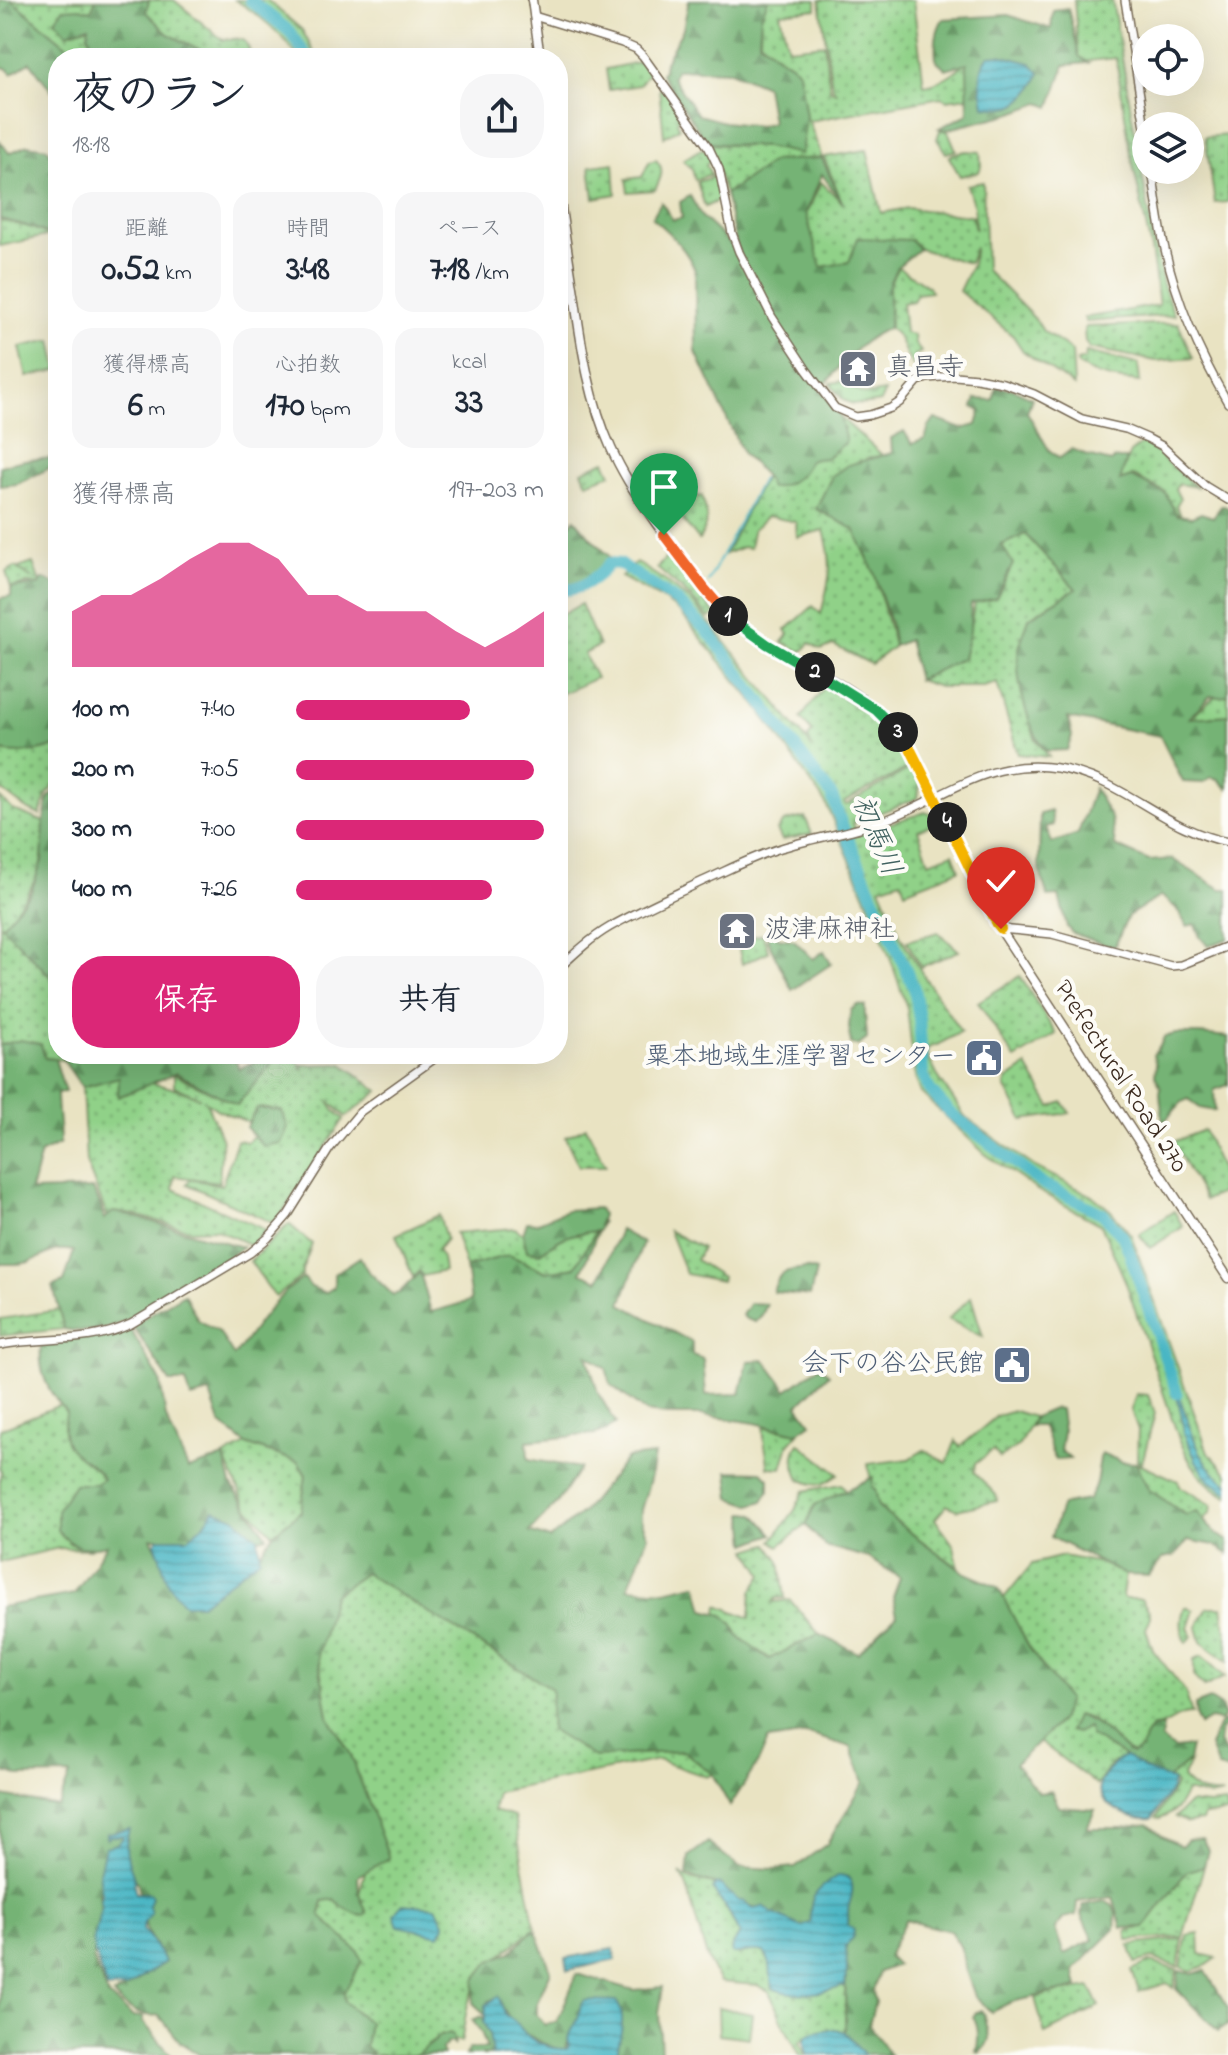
<!DOCTYPE html>
<html lang="ja">
<head>
<meta charset="utf-8">
<style>
	body { margin:0; font-family:"Indie Flower","Klee One",sans-serif; background:#f6f6f7; color:#1f2937; height:100vh; display:flex; flex-direction:column; font-size:30px; white-space:nowrap }
	* { box-sizing:border-box; margin:0 }
	p { font-size:26px; color:#747a83 }
	.icon { flex:none; width:44px; height:44px; fill:none; stroke:currentColor; stroke-width:2; stroke-linecap:round; stroke-linejoin:round }
	.map { position:relative; flex:1; overflow:hidden }
	.details { position:absolute; left:48px; top:48px; width:520px; height:1016px; display:flex; flex-direction:column; background:#fff; border-radius:32px; box-shadow:0 8px 32px #0002 }
	.details>* { flex:none }
	.controls { position:absolute; left:1132px; top:24px; display:grid; gap:16px }
	.controls a { display:grid; place-items:center; width:72px; height:72px; border-radius:50%; background:#fff; box-shadow:0 8px 32px #0002; font-size:40px }
	.pin { position:absolute; display:grid; place-items:center; width:68px; height:68px; color:#fff; margin:-82px -34px; border-radius:50% 50% 50% 0; rotate:-45deg; box-shadow:0 0 8px #0007 }
	.pin .icon { rotate:45deg }
	.km { position:absolute; width:40px; height:40px; margin:-20px; border-radius:50%; background:#222; color:#fff; font-size:22px; line-height:40px; text-align:center }
	.round { display:grid; place-items:center; flex:none; width:84px; height:84px; border-radius:32px; background:#f6f6f7 }
	.overview { display:flex; align-items:center; justify-content:space-between; height:136px; padding:0 24px }
	h1 { font-size:44px; font-weight:700; line-height:60px }
	.metrics { display:grid; grid-template-columns:repeat(3,1fr); gap:12px; height:136px; padding:8px 24px }
	.metrics div { display:grid; align-content:center; border-radius:20px; background:#f6f6f7; text-align:center }
	.metrics b { font-size:34px; font-weight:700 }
	.metrics small { font-size:22px; font-weight:400 }
	.metrics p { font-size:22px }
	.chart { height:224px; padding:16px 24px }
	.chart p { display:flex; justify-content:space-between }
	.chart svg { width:100%; height:144px; margin-top:8px; fill:#db2777; opacity:.7 }
	.action { display:flex; gap:16px; margin-top:auto; padding:16px 24px }
	.action a { flex:1; height:92px; border-radius:32px; background:#db2777; color:#fff; font-size:32px; font-weight:700; line-height:92px; text-align:center }
	.action a+a { background:#f6f6f7; color:#1f2937 }
	ul { padding:0 24px; list-style:none; font-size:26px }
	li { display:grid; grid-template-columns:128px 96px 1fr; align-items:center; height:60px }
	li i { height:20px; border-radius:10px; background:#db2777 }
	.map>svg:first-child { display:block }
	.grass { fill:url(#grass-dots); stroke:#667e53; stroke-width:2 }
	.forest { fill:url(#forest-firs); stroke:#586e49; stroke-width:2; fill-rule:evenodd }
	.cemetery { fill:url(#cemetery-stones); stroke:#667e53; stroke-width:2 }
	.park { fill:#90d188; stroke:#667e53; stroke-width:2 }
	.water { fill:url(#water-rules); stroke:#427071; stroke-width:2 }
	.lines { fill:none; stroke-linecap:round; stroke-linejoin:round }
	.stream { stroke:#49b6c4; stroke-width:2 }
	.river { stroke:#49b6c4; stroke-width:12 }
	.tertiary-casing { stroke:#786b57; stroke-width:10 }
	.secondary-casing { stroke:#786b57; stroke-width:11 }
	.tertiary { stroke:#fff; stroke-width:7 }
	.secondary { stroke:#fff; stroke-width:8 }
	.split-1-casing { stroke:#fff; stroke-width:16 }
	.split-2-casing { stroke:#fff; stroke-width:16 }
	.split-3-casing { stroke:#fff; stroke-width:16 }
	.split-4-casing { stroke:#fff; stroke-width:16 }
	.split-5-casing { stroke:#fff; stroke-width:16 }
	.split-1 { stroke:#f0652b; stroke-width:10 }
	.split-2 { stroke:#22a559; stroke-width:10 }
	.split-3 { stroke:#22a559; stroke-width:10 }
	.split-4 { stroke:#f5b400; stroke-width:10 }
	.split-5 { stroke:#f5b400; stroke-width:10 }
	.labels { text-anchor:middle; dominant-baseline:central; stroke-width:8; stroke-linejoin:round; paint-order:stroke }
	.worship-label { font-size:26px; fill:#5b616d; stroke:#fdfcf7; text-anchor:start }
	.service-label { font-size:26px; fill:#4e5e75; stroke:#fdfcf7; text-anchor:end }
	.street-label { font-size:26px; fill:#3b2a1e; stroke:#fdfcf7 }
	.water-label { font-size:28px; font-style:italic; fill:#416260; stroke:#fdfcf7 }
</style>
</head>
<body>
<div class="map">
<svg width="1228" height="2055" viewBox="0 0 1228 2055">
	<defs>
		<pattern id="grass-dots" width="8" height="8" patternUnits="userSpaceOnUse" patternTransform="scale(2)"><rect width="8" height="8" fill="#90d188"/><path d="M2 2h.1M6 6h.1" fill="none" stroke="#77aa6f" stroke-width="1.8" stroke-linecap="round"/></pattern>
		<pattern id="forest-firs" width="22" height="20" patternUnits="userSpaceOnUse" patternTransform="scale(2)"><rect width="22" height="20" fill="#74b374"/><path d="M5 1l3.5 6h-7zM16 11l3.5 6h-7z" fill="#60925f"/></pattern>
		<pattern id="cemetery-stones" width="16" height="16" patternUnits="userSpaceOnUse" patternTransform="scale(2)"><rect width="16" height="16" fill="#90d188"/><path d="M2 7V4a2 2 0 0 1 4 0v3zM10 15v-3a2 2 0 0 1 4 0v3z" fill="#77aa6f"/></pattern>
		<pattern id="water-rules" width="6" height="5" patternUnits="userSpaceOnUse" patternTransform="scale(2)"><rect width="6" height="5" fill="#49b6c4"/><path d="M0 2.5h6" fill="none" stroke="#3e949f"/></pattern>
	</defs>
	<rect width="100%" height="100%" fill="#fdfcf7"/>
	<filter id="ink" filterUnits="userSpaceOnUse"><feTurbulence type="fractalNoise" baseFrequency=".0125" numOctaves="2"/><feDisplacementMap in="SourceGraphic" scale="16" xChannelSelector="R" yChannelSelector="G"/><feConvolveMatrix kernelMatrix="1 2 1 2 8 2 1 2 1" color-interpolation-filters="sRGB"/></filter>
	<filter id="wash" filterUnits="userSpaceOnUse"><feTurbulence type="fractalNoise" baseFrequency=".006" numOctaves="4" result="noise"/><feDisplacementMap in="SourceGraphic" scale="32" xChannelSelector="R" yChannelSelector="G"/><feGaussianBlur stdDeviation="1.8" result="paint"/><feColorMatrix in="noise" values="0 0 0 0 0 0 0 0 0 0 0 0 0 0 0 0 0 1.4 0 .05"/><feComposite in="paint" operator="in"/></filter>
	<g filter="url(#wash)">
		<rect width="100%" height="100%" fill="#e9e3c2"/>
		<g class="grass">
			<polygon points="11,0 96,0 91,11 67,33 89,26 88,35 99,58 82,58"/>
			<path d="M149 0H174L223 40C243 38 247 36 251 58H237L231 53 217 58 168 34 145 12Z"/>
			<path d="M235 0H267L302 30 317 58H298C284 35 258 14 235 0Z"/>
			<path d="M767 0H816V9L780 13 788 48 824 44 830 90 836 92 832 86 820 0H913L924 85C940 83 957 72 967 60L972 79 967 97 947 100 941 97 810 121 808 119 822 158 774 161 725 194 709 144 766 147 800 153 806 116 798 69 772 51 760 40 761 17Z"/>
			<polygon points="1074,0 1112,0 1155,249 1163,284 1174,315 1086,322 1084,318 1159,305 1151,249 1132,160 1116,58 1079,62"/>
			<polygon points="638,57 649,72 639,85 609,90 606,69 639,62"/>
			<polygon points="663,85 683,116 677,121 679,128 664,137 659,88"/>
			<polygon points="940,130 948,131 956,150 946,153 937,139"/>
			<polygon points="1228,135 1228,202 1215,203 1205,137"/>
			<polygon points="701,149 705,150 711,159 706,165 711,174 695,180 692,169 683,160"/>
			<polygon points="867,150 881,213 908,208 972,216 975,230 974,207 967,185 983,182 986,270 1036,320 1043,331 1072,351 1074,386 1023,351 1013,336 959,291 972,264 975,247 969,263 920,249 911,240 849,262 820,269 806,215 821,182 842,202 824,157"/>
			<polygon points="966,151 980,152 981,166 979,172 960,176 949,157 953,154"/>
			<path d="M656 160C666 170 660 179 655 190L628 192 626 179 642 177 649 162Z"/>
			<polygon points="614,163 616,194 594,198 590,166"/>
			<polygon points="716,176 722,199 705,207 697,182"/>
			<polygon points="0,220 29,227 51,235 0,246"/>
			<path d="M898 267 929 287 931 292 917 294 913 301 902 303 905 333 914 335 915 344 921 352 915 355V367C901 355 906 340 890 329L889 284Z"/>
			<polygon points="1178,323 1193,358 1156,361 1089,348 1085,341 1084,330 1086,327"/>
			<path d="M1086 352 1138 364 1140 382C1118 380 1097 377 1078 365L1077 361 1085 359Z"/>
			<path d="M840 417 882 455 866 459 854 528 874 572 894 646 871 664 833 645 821 650 810 643 802 652 782 642 789 634 786 630 813 606 821 614C830 577 834 568 824 530L797 537 796 522 767 516 753 530 750 548 743 547 725 554 765 476 809 460 845 442Z"/>
			<polygon points="1144,442 1196,487 1179,484 1175,489 1180,499 1176,506 1181,515 1175,513 1165,492 1134,476 1119,481 1130,453"/>
			<polygon points="605,461 611,474 587,483 582,471"/>
			<path d="M702 496C707 515 710 522 699 540L674 509 660 516 655 506 667 500Z"/>
			<polygon points="1025,534 1076,589 1033,615 1018,653 1022,695 1035,738 1049,757 1018,754 997,683 983,687 939,687 918,680 963,658 975,603 996,598 1002,545"/>
			<polygon points="670,553 715,614 709,618 687,594 657,568"/>
			<path d="M636 562 667 582 694 604 812 747 808 738 812 732 801 718 825 686 888 728 910 767 844 802 846 805 911 768 920 784 918 798 853 823 857 834 925 812 933 815 937 822 918 830 929 862 953 853 959 870 905 891 901 880 880 887 900 935 925 978 961 1032 939 1044 928 1048V1057L937 1075 966 1118 1035 1167 1093 1196 1111 1211 1131 1235 1208 1452 1228 1474V1497C1201 1484 1189 1462 1178 1436L1125 1280 1101 1225 1037 1190 985 1154 921 1093 915 1077 907 1008 892 963 876 921 826 804 756 705 680 612 662 599 621 577Z"/>
			<polygon points="33,563 40,582 38,585 30,583 11,588 6,572 15,567 32,579 18,568"/>
			<polygon points="581,604 599,646 584,654 596,678 561,694 558,686 558,617"/>
			<polygon points="1228,695 1228,715 1188,719 1214,697"/>
			<path d="M58 745V780L46 796 40 815 25 808 0 789V751C17 755 42 751 58 745Z"/>
			<path d="M0 798 13 810 44 822C44 837 44 852 40 867 34 887 17 910 2 926L58 984V1054H63V1060L45 1058 21 1040 0 1045Z"/>
			<polygon points="805,817 812,834 782,840 777,830 784,822"/>
			<polygon points="938,932 959,951 921,967 907,941"/>
			<polygon points="763,934 768,952 742,964 739,949 740,944 748,938"/>
			<polygon points="1020,976 1056,1034 1015,1059 978,1002"/>
			<polygon points="279,1054 293,1054 304,1071 302,1065 343,1064 379,1091 346,1117 328,1100 334,1110 344,1119 275,1224 187,1184 190,1179 222,1185 237,1140 247,1142 281,1111 260,1108 254,1114 248,1122 218,1110 206,1102 222,1140 219,1182 175,1176 173,1189 266,1230 251,1245 215,1229 191,1230 135,1215 113,1212 108,1218 86,1162 82,1087 120,1076 177,1089 200,1098 174,1086 174,1074 237,1105"/>
			<polygon points="1027,1066 1051,1107 1063,1102 1070,1113 1023,1120 1005,1086 1007,1080"/>
			<polygon points="586,1127 606,1166 579,1166 565,1137"/>
			<polygon points="1204,1130 1228,1187 1228,1190 1205,1200 1173,1142"/>
			<polygon points="1174,1211 1183,1227 1150,1248 1139,1234"/>
			<polygon points="439,1215 446,1239 437,1250 442,1258 444,1271 423,1276 419,1271 413,1277 396,1235"/>
			<polygon points="289,1224 312,1244 302,1270 302,1276 275,1297 250,1261"/>
			<path d="M515 1228 523 1234 528 1251 540 1253C563 1236 568 1234 596 1231L575 1267 547 1272 509 1255 466 1267 455 1233Z"/>
			<polygon points="669,1231 702,1248 696,1260 722,1277 721,1281 686,1274"/>
			<polygon points="971,1297 983,1337 948,1319"/>
			<polygon points="59,1310 64,1329 0,1336 0,1319"/>
			<polygon points="1136,1394 1148,1395 1155,1413 1142,1463 1137,1461 1138,1430 1131,1410"/>
			<path d="M60 1405 67 1412C66 1418 63 1426 64 1431 66 1458 93 1459 103 1479L95 1484 68 1543 91 1549 59 1548 0 1562V1475L2 1474 0 1468V1429Z"/>
			<polygon points="1014,1411 1034,1417 1019,1445 1000,1458 993,1450 975,1464 974,1472 996,1495 997,1501 957,1510 947,1505 935,1519 954,1546 959,1568 887,1515 878,1504 875,1489 872,1488 868,1464 909,1459 924,1450 947,1463 956,1440 960,1447 997,1416"/>
			<path d="M764 1427 799 1433 789 1444 782 1468 768 1467C768 1453 762 1441 764 1427Z"/>
			<path d="M799 1443 838 1474C824 1486 817 1488 800 1479 794 1466 790 1455 799 1443Z"/>
			<polygon points="246,1444 298,1462 306,1476 301,1511 273,1534 247,1507 224,1457"/>
			<polygon points="1136,1463 1143,1465 1178,1481 1181,1487 1212,1505 1211,1512 1203,1520 1197,1511 1186,1515 1148,1489"/>
			<polygon points="842,1484 846,1490 815,1505 806,1525 779,1546 772,1541 795,1510 804,1491"/>
			<polygon points="768,1544 780,1561 785,1598 776,1598 773,1602 790,1600 819,1634 770,1659 738,1636 732,1623 717,1614 718,1605 750,1618 752,1591 763,1574 748,1550"/>
			<path d="M1063 1556 1100 1563 1125 1575 1122 1596 1125 1599H1141L1150 1612V1619L1146 1629 1153 1650 1185 1691 1192 1714C1175 1713 1170 1727 1152 1727L1145 1738 1142 1749 1131 1754 1091 1719 1077 1715 1111 1747 1126 1757 1112 1763 1097 1785 1039 1741 1060 1721 1052 1681 998 1605 1032 1564Z"/>
			<path d="M365 1573 552 1689 594 1757 684 1751 712 1774 707 1777 658 1760 497 1792 493 1811 514 1817 535 1928C508 1949 479 1970 468 2004 465 2016 464 2029 461 2042L441 2034 418 2055H372L365 2046 369 2023 345 2003 344 1993 358 1952 320 1915 323 1901 334 1899 342 1907 359 1894 368 1861 351 1755 328 1716 318 1655 333 1595Z"/>
			<path d="M1185 1607 1194 1610 1188 1628 1192 1636 1187 1643C1180 1632 1180 1618 1185 1607Z"/>
			<polygon points="1208,1607 1222,1607 1228,1644 1228,1662 1201,1642 1197,1627"/>
			<polygon points="1202,1656 1225,1677 1204,1687 1194,1677 1194,1659"/>
			<path d="M1190 1762 1182 1778C1195 1792 1204 1795 1223 1794L1210 1797 1186 1791C1180 1806 1174 1814 1159 1819L1156 1818 1176 1784 1169 1778 1186 1763Z"/>
			<polygon points="1189,1803 1209,1805 1226,1803 1228,1813 1204,1815 1202,1821 1188,1823 1175,1817"/>
			<polygon points="1204,1866 1183,1937 1127,1940 1127,1931 1144,1927 1187,1871"/>
			<path d="M680 1873 688 1879 714 1884C714 1898 724 1903 730 1915 734 1922 735 1928 740 1934L733 1944 739 1954 754 1949 764 1952 770 1963 772 1976 819 1992 845 1986V2032C830 2027 811 2031 800 2042L806 2055H800L785 2027 769 1991 757 1985 720 1982 707 1958 686 1884Z"/>
			<polygon points="1199,1933 1200,1954 1217,1958 1207,1965 1191,1971 1181,1967 1187,1935"/>
			<polygon points="1183,1939 1178,1967 1152,1958 1135,1963 1129,1945"/>
			<polygon points="1150,1962 1177,1970 1173,1988 1167,1983 1139,1992 1132,1970"/>
			<polygon points="1090,1987 1100,2006 1045,2034 1035,1998 1049,1994"/>
		</g>
		<g class="forest">
			<polygon points="0,0 11,0 82,58 58,58 58,92 51,90 30,62 12,74 6,68 0,67"/>
			<polygon points="96,0 149,0 146,12 168,34 214,57 211,58 99,58 88,35 89,26 67,33 55,20 63,9 80,8 91,11"/>
			<path d="M689 0H768L761 17 759 41 780 58 794 66 799 72 806 116 801 154 766 147 707 143 661 74 664 70 665 62 683 29ZM677 69 730 71 766 86 772 122 759 126 724 122 698 115 672 77Z"/>
			<path d="M1068 8 1079 56 1088 63 1065 65 1050 107 1040 103 1013 113 945 130 939 128 968 114 967 63 946 69 936 60C935 45 935 32 943 19L1008 15 1051 29 1053 10Z"/>
			<polygon points="0,141 9,153 28,145 47,148 58,165 58,237 24,225 0,219"/>
			<path d="M822 158 843 204 822 174 806 213 821 267 849 262 858 238 911 240 919 249 897 267 889 284V328C870 335 856 349 842 364 834 372 830 382 820 388L840 417 846 442 826 458 809 460C804 477 787 486 770 488L765 476 743 454 696 352 695 271C688 250 669 232 652 218L661 202 673 220 682 218 680 202 690 196 702 217 738 251 725 194 774 161Z"/>
			<path d="M997 387 1013 389 1032 398 1027 412 1049 450 1060 458 1072 449 1088 456 1111 462 1115 459H1127L1120 481 1132 477 1165 493 1177 515 1192 517 1201 513 1213 517 1222 505 1228 508V695L1221 697 1210 696 1189 718 1228 715V789L1218 779 1211 777 1203 783 1183 782 1160 736 1068 718 1072 736 1067 750 1046 751C1028 729 1016 683 1018 654 1019 642 1026 629 1029 618L1076 589 1025 534 1002 545 1013 564 996 598 971 604 970 631 963 658 918 680 908 640 894 646 890 623 874 572 854 529 816 509 832 476 848 465 892 453 891 438 904 431 912 444 925 439 929 427 935 419 962 429 977 425 981 411 973 407 976 399 993 400Z"/>
			<polygon points="58,458 58,462 54,466 17,484 0,486 0,466 24,460"/>
			<polygon points="575,519 590,537 614,561 588,584 559,598 558,539"/>
			<path d="M44 579 58 585V745C41 752 17 756 0 750V598L11 596V588L38 585Z"/>
			<polygon points="1094,788 1111,818 1115,846 1149,861 1172,859 1221,889 1228,889 1228,939 1208,946 1200,937 1195,924 1187,926 1176,908 1161,896 1128,916 1115,946 1105,945 1072,933 1067,927 1059,896 1048,897 1039,869 1040,814 1051,811 1053,825 1046,827 1052,843 1078,834"/>
			<polygon points="58,789 58,984 2,926 31,892 42,861 44,822 48,798"/>
			<polygon points="772,930 778,938 794,940 813,959 824,951 831,964 792,990 767,939"/>
			<path d="M857 1005 865 1006C864 1013 867 1029 867 1039L858 1046 851 1044 849 1026 851 1010Z"/>
			<polygon points="1175,1034 1199,1034 1228,1037 1228,1085 1214,1090 1215,1111 1200,1108 1188,1099 1181,1103 1163,1123 1160,1093 1161,1087 1155,1076 1156,1065 1153,1055 1161,1044 1164,1037"/>
			<path d="M21 1040 41 1044 45 1058 55 1059 65 1092 57 1093C57 1111 60 1126 60 1144L41 1153 31 1191 93 1189 101 1206 104 1219 113 1212 121 1213 242 1247C222 1263 200 1275 178 1287 169 1292 161 1300 153 1306 128 1323 95 1336 64 1329L53 1286 64 1282 74 1251C53 1247 52 1253 34 1260 25 1265 11 1264 0 1264V1045Z"/>
			<polygon points="63,1054 234,1054 239,1069 263,1057 271,1060 277,1057 237,1105 176,1073 118,1097 119,1077 82,1087 63,1060"/>
			<polygon points="257,1108 282,1111 288,1128 281,1143 263,1146 246,1127"/>
			<path d="M598 1208 602 1215 598 1226 602 1221 581 1273 599 1280 620 1230 643 1243 621 1304 692 1342V1355L703 1359 706 1395 740 1394 748 1361 765 1360 787 1390 820 1366 829 1374 798 1405 811 1423 797 1433 755 1423 702 1415H667L646 1412 611 1385 606 1368 587 1355 598 1393 616 1423 606 1431 594 1434 527 1441 528 1459 580 1468 557 1503 529 1532 550 1539 584 1511 627 1458 654 1455 650 1479 641 1510V1520L648 1536 628 1588 665 1591 697 1584 704 1610 723 1615 732 1623 738 1636 769 1659 819 1634 858 1653 897 1615 893 1597 900 1578 869 1558 825 1546 806 1525 815 1505 873 1477 872 1487 875 1489 879 1507 887 1515 963 1572 998 1587 1031 1651 1068 1700 1060 1721 1015 1764 1039 1793 1051 1791 1059 1807 1095 1810 1087 1828H1122L1148 1824 1162 1836 1181 1846 1188 1840 1202 1839 1208 1850 1204 1866 1187 1871 1144 1927 1122 1928 1113 1897 1077 1902 1076 1915 1064 1918 1055 1929 1064 1954 1093 1940 1081 1915 1083 1905 1105 1901 1113 1906 1116 1914 1115 1929 1074 1970 1078 1987 1011 2002 991 2012 975 1996 966 1971 960 1946 950 1931 905 1920 888 1956 897 1965 879 1972 873 1991 875 2002 869 2025 890 2055H864L845 2032 846 1946 853 1938 848 1925V1878L822 1912 799 1933 763 1911 739 1901 714 1884 687 1876 689 1856 708 1842 739 1867 774 1869 795 1867 827 1844 864 1782 851 1747 808 1734 768 1740 759 1761 730 1806 712 1774 684 1751 594 1757 550 1730 552 1689 365 1573 333 1595 318 1656 328 1716 351 1755 389 1858 358 1876 359 1894 367 1913 361 1916 342 1907 334 1899 323 1901 320 1915 358 1952 362 1961 344 1993 345 2002 369 2023 365 2046 372 2055H200L181 2043 159 2015C141 2018 125 2008 113 1995L127 1988 165 1962 146 1929 138 1883 129 1875 121 1863 99 1894 102 1915 93 1959 108 1996 132 2016 143 2017V2022L171 2055H0V1824L2 1823V1796L58 1806 70 1775 18 1776 0 1771V1607L74 1594 107 1545C83 1550 75 1550 57 1530V1511L74 1484H95L103 1479C92 1458 65 1459 64 1431 63 1426 66 1418 66 1412 49 1393 38 1373 41 1346L129 1327 160 1380 166 1418 188 1469 224 1457 231 1484 267 1536 255 1541 151 1538 163 1562 260 1553 273 1534 301 1511 306 1475 298 1462 246 1444 220 1423 210 1393 191 1398 186 1382H170L132 1325 184 1294 198 1320 218 1331 234 1356C255 1329 275 1295 304 1278L311 1287 325 1293 334 1287V1274L360 1257 367 1270 393 1295 399 1293 420 1272 431 1312 471 1301 466 1267 509 1255 546 1272 575 1267 596 1231C568 1234 563 1236 540 1253L527 1251 523 1234 527 1222 536 1223 567 1210Z"/>
			<path d="M806 1268 816 1271 810 1296 773 1292C780 1268 784 1272 806 1268Z"/>
			<polygon points="750,1303 767,1304 762,1315 755,1322 746,1319 742,1315"/>
			<path d="M1055 1408 1060 1409 1063 1432 1060 1450 1070 1459 1056 1460C1047 1447 1051 1439 1042 1426H1030L1034 1417Z"/>
			<path d="M1101 1453 1122 1462 1136 1463 1148 1489 1186 1515 1197 1511C1205 1524 1214 1533 1228 1541V1554L1214 1545 1188 1540 1176 1555 1163 1558 1149 1576 1125 1575 1051 1537 1061 1507 1065 1504 1088 1500C1099 1483 1097 1472 1101 1453Z"/>
			<polygon points="728,1471 762,1472 769,1479 769,1491 763,1501 751,1505 731,1498"/>
			<polygon points="744,1513 755,1514 773,1534 747,1544"/>
			<polygon points="1210,1699 1221,1706 1224,1716 1221,1721 1210,1719 1200,1725 1196,1717 1195,1705"/>
			<polygon points="1077,1715 1095,1723 1131,1754 1142,1749 1145,1738 1152,1727 1163,1727 1161,1740 1175,1749 1191,1747 1188,1761 1169,1778 1162,1779 1091,1736 1088,1727 1077,1733 1069,1731"/>
			<polygon points="1226,1721 1227,1724 1221,1730 1219,1743 1228,1756 1228,1771 1218,1768 1210,1746 1219,1724"/>
			<path d="M535 1928 551 1971 537 2002V2015L545 2025 557 2022 577 1974 634 1990 663 1987 659 2013 661 2055H616L584 2008 564 2051C534 2042 509 2027 498 1997L489 2001 485 2014 473 2003 475 1980 490 1961 511 1952Z"/>
			<polygon points="1205,1970 1228,2008 1228,2024 1218,2031 1176,1989 1179,1971 1193,1974"/>
			<path d="M981 2010 984 2014C984 2033 998 2036 979 2053L976 2052C979 2040 979 2027 973 2017L976 2012Z"/>
			<polygon points="482,2016 491,2032 493,2055 465,2055 469,2049 487,2048 481,2032 472,2020"/>
			<polygon points="450,2033 453,2035 455,2046 452,2042 448,2043 442,2049 443,2055 417,2055 436,2040 437,2037"/>
		</g>
		<path class="cemetery" d="M843 381C866 394 854 397 885 392L880 402C856 407 843 407 831 383Z"/>
		<g class="park">
			<polygon points="52,340 58,370 27,377 20,347"/>
			<polygon points="718,2007 752,2014 749,2038 719,2034"/>
		</g>
		<g class="water">
			<path d="M1000 55 1031 63 1040 73C1036 85 1024 102 1011 106 1003 109 993 107 984 106 981 88 976 70 989 56Z"/>
			<path d="M1173 1381C1190 1417 1192 1460 1228 1484V1493L1210 1481 1196 1461 1184 1433 1181 1413Z"/>
			<polygon points="214,1510 235,1518 258,1538 260,1558 201,1604 184,1604 169,1585 155,1543 159,1538 189,1538 205,1523"/>
			<path d="M1126 1757 1145 1769 1173 1781 1171 1789 1152 1819C1135 1821 1103 1808 1100 1790 1098 1783 1103 1778 1107 1773 1113 1764 1116 1760 1126 1757Z"/>
			<path d="M129 1829C124 1849 126 1856 133 1874 136 1881 133 1887 136 1893H150L152 1897 149 1906 151 1913 144 1923 143 1930C152 1938 158 1952 165 1962L126 1988 107 1989 94 1951 93 1940 102 1906 100 1901 102 1893 99 1873 105 1847 117 1844 123 1838 122 1836H111L107 1839V1833Z"/>
			<path d="M838 1875C857 1875 853 1893 849 1905 847 1911 849 1918 848 1925L854 1930 853 1938 846 1946 847 1969 845 1986C823 1993 796 1997 774 1989 767 1976 775 1967 764 1952 749 1948 745 1955 732 1953L733 1944 740 1934C735 1928 734 1921 730 1914 725 1905 717 1898 713 1889L715 1885 720 1884 739 1901H744L753 1908 763 1906 772 1913 802 1927 811 1922C807 1896 818 1889 838 1875Z"/>
			<polygon points="402,1904 436,1907 445,1925 440,1935 398,1926 394,1915"/>
			<polygon points="613,1949 616,1960 568,1970 566,1958"/>
			<path d="M498 1996 506 2016C516 2020 518 2026 525 2033 536 2044 552 2050 567 2049L569 2045 568 2038 578 2019 581 2004 585 2000 616 2001C628 2016 619 2038 617 2055H492L489 2033 483 2022 485 2018 486 2005Z"/>
			<path d="M836 2029 845 2032 865 2055H808C797 2030 816 2031 836 2029Z"/>
		</g>
		<g class="lines">
			<polyline class="stream" points="708,582 762,479"/>
			<g class="river">
				<polyline points="250,0 289,31 308,58"/>
				<path d="M558 589C577 594 598 577 610 563L620 564 678 602 710 634 832 796 842 825 914 988 919 1018 923 1075 930 1090 950 1113 1041 1183 1103 1214 1123 1237 1130 1254 1177 1393"/>
			</g>
		</g>
	</g>
	<g filter="url(#ink)">
		<g class="lines">
			<g class="tertiary-casing">
				<g id="tertiary">
					<polyline points="1125,0 1146,134"/>
					<polyline points="534,16 622,43 636,49 643,56 709,148 719,169 732,233 739,252 772,317 806,369 835,408 856,417 870,415 891,408 900,402 918,381 927,378 955,376 977,378 1003,383 1034,394 1082,419 1126,429 1147,438 1162,446 1205,486 1228,500"/>
					<path d="M1152 170C1156 196 1159 223 1165 249 1177 303 1200 355 1228 403"/>
					<polyline points="1001,929 1052,934 1171,966 1181,965 1228,946"/>
					<path d="M558 969C574 954 591 938 610 927 640 910 672 896 703 881 728 870 754 856 781 848 813 838 848 833 880 822 943 800 984 757 1057 768 1123 778 1162 829 1228 842"/>
					<path d="M0 1345C47 1336 85 1345 131 1324L250 1253 268 1238 288 1215 330 1148 360 1112 441 1054"/>
				</g>
			</g>
			<g class="secondary-casing">
				<g id="secondary">
					<polyline points="532,0 540,58"/>
					<path d="M558 186C563 224 569 262 575 300 582 351 590 401 611 448 628 486 654 522 680 555 698 579 714 606 738 624 786 661 849 680 891 724 898 731 904 740 910 748L997 924 1228 1278"/>
				</g>
			</g>
			<use href="#tertiary" class="tertiary"/>
			<use href="#secondary" class="secondary"/>
		</g>
	</g>
	<g class="lines" filter="url(#ink)">
		<g class="split-1-casing">
			<polyline id="split-1" points="664,535 704,588 728,616"/>
		</g>
		<g class="split-2-casing">
			<polyline id="split-2" points="728,616 767,644 815,672"/>
		</g>
		<g class="split-3-casing">
			<polyline id="split-3" points="815,672 876,710 898,732"/>
		</g>
		<g class="split-4-casing">
			<polyline id="split-4" points="898,732 910,748 947,822"/>
		</g>
		<g class="split-5-casing">
			<polyline id="split-5" points="947,822 997,924 1001,929"/>
		</g>
		<use href="#split-1" class="split-1"/>
		<use href="#split-2" class="split-2"/>
		<use href="#split-3" class="split-3"/>
		<use href="#split-4" class="split-4"/>
		<use href="#split-5" class="split-5"/>
	</g>
	<defs>
		<g id="temple-square" transform="scale(2)"><rect x="-9" y="-9" width="18" height="18" rx="4" fill="#6b7280" stroke="#fdfcf7"/><path d="M0-6L5-2H3V0L6.5 2.5H4V6H1.5V3h-3V6H-4V2.5H-6.5L-3 0V-2H-5Z" fill="#fff"/></g>
		<g id="civic-square" transform="scale(2)"><rect x="-9" y="-9" width="18" height="18" rx="4" fill="#5c6f8a" stroke="#fdfcf7"/><path d="M-.6-6.5H3V-4.5H.6V-3L4-1V1h2V6H-6V1h2V-1L-.6-3ZM-1.2 2.5V6h2.4V2.5Z" fill="#fff"/></g>
	</defs>
	<g fill-rule="evenodd">
		<use href="#temple-square" x="858" y="369"/>
		<use href="#temple-square" x="737" y="931"/>
		<use href="#civic-square" x="984" y="1058"/>
		<use href="#civic-square" x="1012" y="1365"/>
	</g>
	<g class="labels">
		<g class="worship-label">
			<text x="886" y="369">真昌寺</text>
			<text x="765" y="931">波津麻神社</text>
		</g>
		<g class="service-label">
			<text x="956" y="1058">粟本地域生涯学習センター</text>
			<text x="984" y="1365">会下の谷公民館</text>
		</g>
		<g class="street-label">
			<text transform="translate(1120 1077) rotate(57)">Prefectural Road 270</text>
		</g>
		<g class="water-label">
			<text transform="translate(875 836) rotate(67)">初馬川</text>
		</g>
	</g>
</svg>
<div class="controls">
<a><svg class="icon" aria-label="locate" viewBox="0 0 24 24"><circle cx="12" cy="12" r="6"/><path d="M12 2v4M12 18v4M2 12h4M18 12h4"/></svg></a>
<a><svg class="icon" aria-label="layers" viewBox="0 0 24 24"><path d="M12 4l9 5-9 5-9-5zM3 14l9 5 9-5"/></svg></a>
</div>
<div class="pin" style="left:664px;top:535px;background:#1e9e55"><svg class="icon" aria-label="arrive" viewBox="0 0 24 24"><path d="M6 21V4h12l-3 4 3 4H6"/></svg></div>
<div class="pin" style="left:1001px;top:929px;background:#d93025"><svg class="icon" aria-label="check" viewBox="0 0 24 24"><path d="M5 12l5 5 9-10"/></svg></div>
<b class="km" style="left:728px;top:616px">1</b>
<b class="km" style="left:815px;top:672px">2</b>
<b class="km" style="left:898px;top:732px">3</b>
<b class="km" style="left:947px;top:822px">4</b>
<section class="details">
<div class="overview"><div><h1>夜のラン</h1><p>18:18</p></div><a class="round"><svg class="icon" aria-label="share" viewBox="0 0 24 24"><path d="M12 15V3M7 8l5-5 5 5M5 13v7h14v-7"/></svg></a></div>
<div class="metrics">
<div><p>距離</p><b>0.52<small> km</small></b></div>
<div><p>時間</p><b>3:48</b></div>
<div><p>ペース</p><b>7:18<small> /km</small></b></div>
</div>
<div class="metrics">
<div><p>獲得標高</p><b>6<small> m</small></b></div>
<div><p>心拍数</p><b>170<small> bpm</small></b></div>
<div><p>kcal</p><b>33</b></div>
</div>
<div class="chart"><p><span>獲得標高</span>197–203 m</p>
<svg viewBox="0 0 160 44" preserveAspectRatio="none"><path d="M0 44V27L10 22L20 22L30 17L40 11L50 6L60 6L70 11L80 22L90 22L100 27L110 27L120 27L130 33L140 38L150 33L160 27V44z"/></svg>
</div>
<ul>
<li><b>100 m</b>7:40<i style="width:70%"></i></li>
<li><b>200 m</b>7:05<i style="width:96%"></i></li>
<li><b>300 m</b>7:00<i style="width:100%"></i></li>
<li><b>400 m</b>7:26<i style="width:79%"></i></li>
</ul>
<div class="action"><a>保存</a><a>共有</a></div>
</section>
</div>
</body>
</html>
